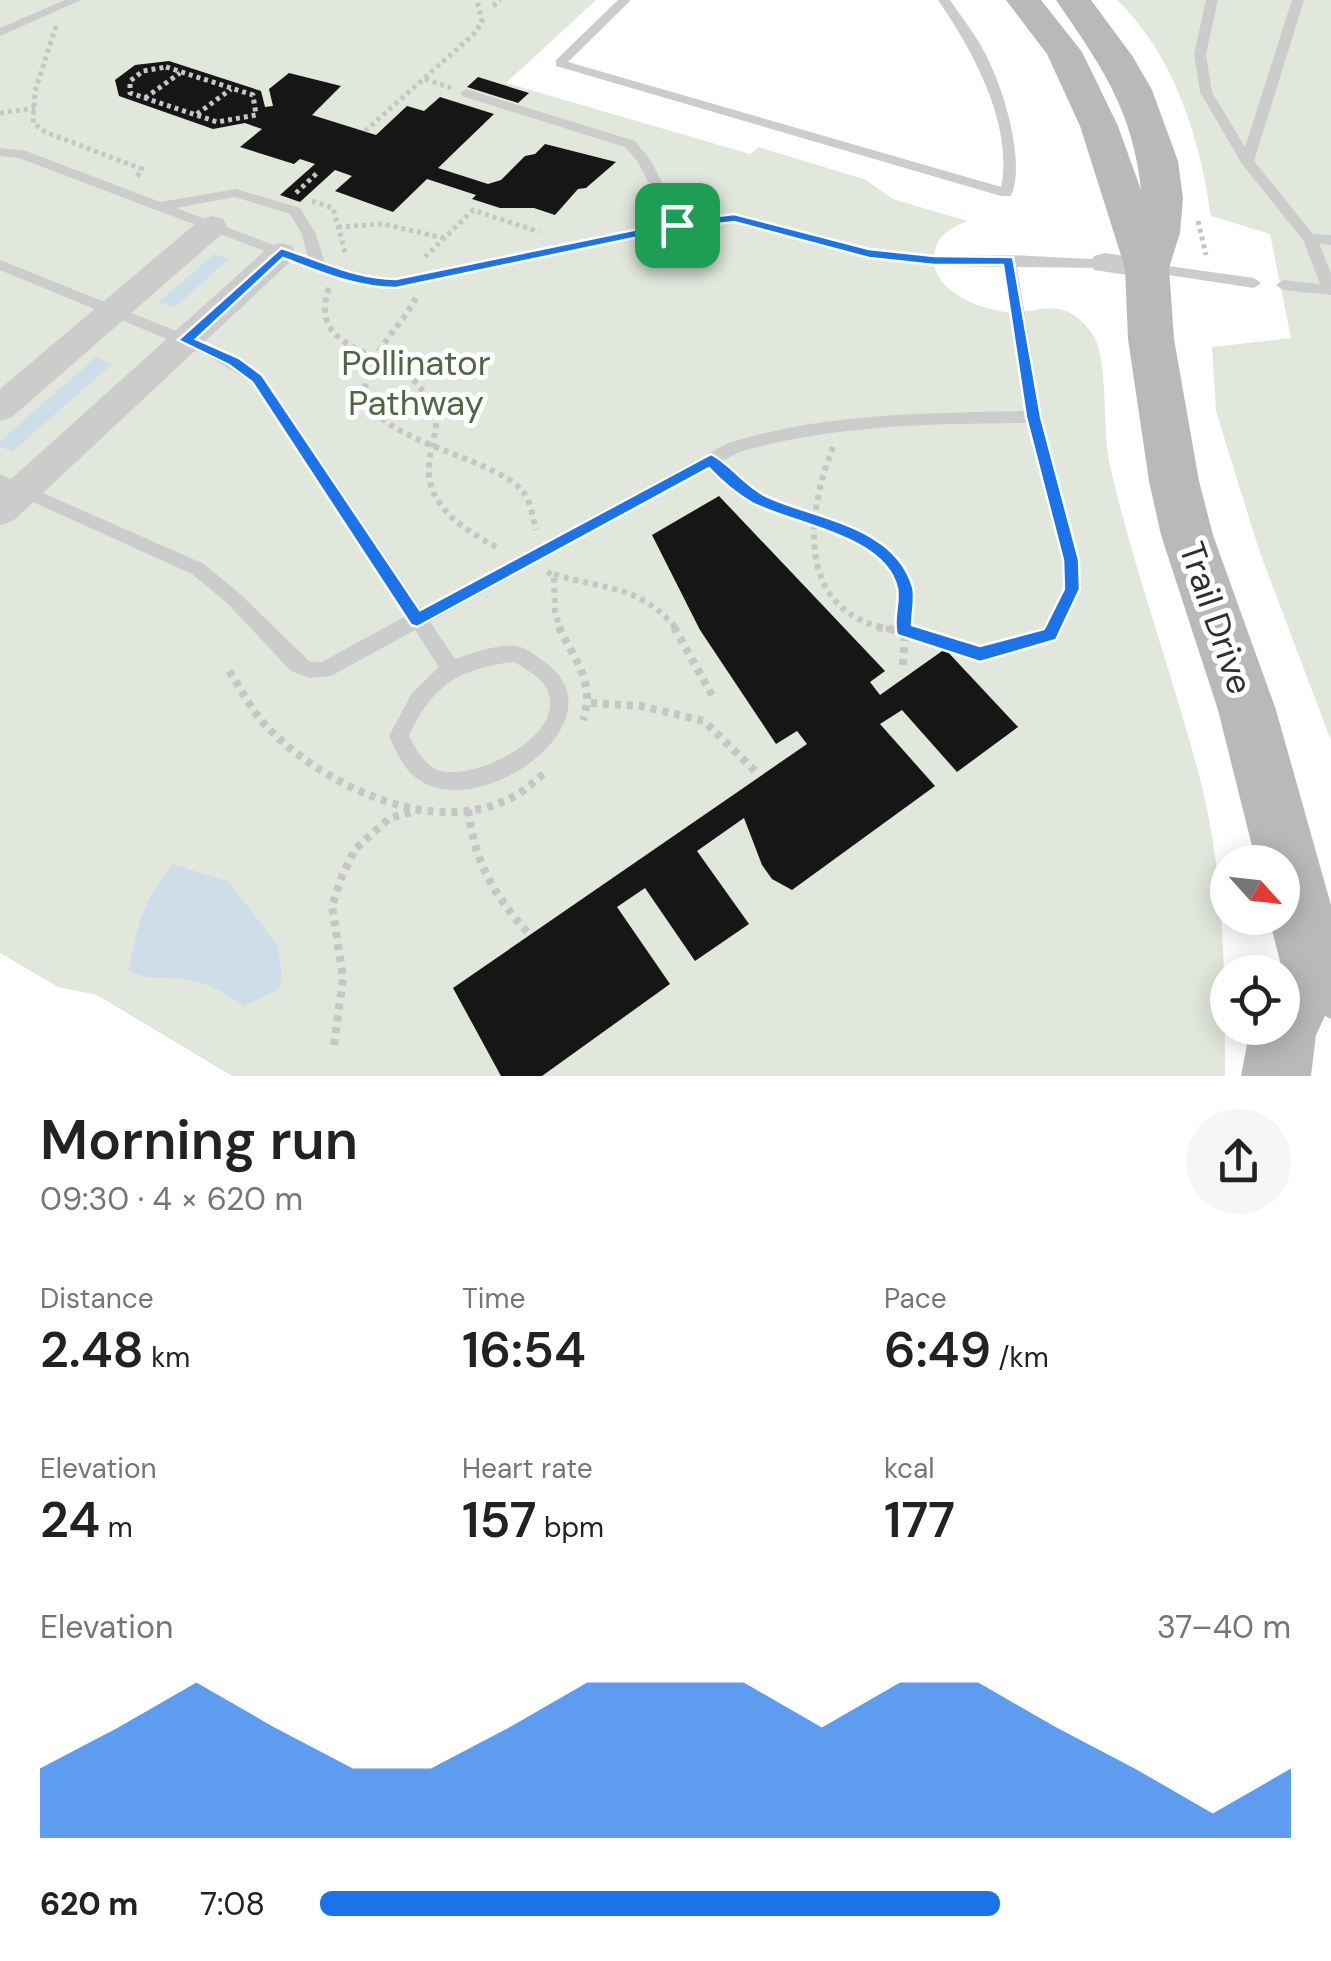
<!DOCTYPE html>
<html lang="en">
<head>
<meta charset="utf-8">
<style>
	body { margin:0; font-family:"DM Sans",sans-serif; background:#f6f6f6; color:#222; height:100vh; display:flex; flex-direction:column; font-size:38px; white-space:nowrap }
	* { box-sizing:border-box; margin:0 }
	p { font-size:32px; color:#767676 }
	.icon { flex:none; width:55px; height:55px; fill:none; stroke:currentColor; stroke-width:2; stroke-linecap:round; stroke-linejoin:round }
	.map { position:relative; height:1076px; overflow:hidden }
	.side { display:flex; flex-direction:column; background:#fff; flex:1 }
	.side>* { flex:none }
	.needle { width:65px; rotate:117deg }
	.buttons { position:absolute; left:1210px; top:845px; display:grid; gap:20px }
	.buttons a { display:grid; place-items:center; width:90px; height:90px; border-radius:50%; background:#fff; box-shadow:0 5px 25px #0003; font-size:50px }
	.pin { position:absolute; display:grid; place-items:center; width:85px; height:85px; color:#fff; margin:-42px; border-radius:20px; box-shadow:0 5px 15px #0006 }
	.round { display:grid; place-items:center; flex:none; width:105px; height:105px; border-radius:52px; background:#f6f6f6 }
	.overview { display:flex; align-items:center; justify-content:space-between; height:170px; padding:0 40px }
	h1 { font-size:55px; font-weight:600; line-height:75px }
	.stats { display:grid; grid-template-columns:repeat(3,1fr); gap:15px; height:170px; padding:10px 40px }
	.stats div { display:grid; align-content:center }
	.stats b { font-size:50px; font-weight:600 }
	.stats small { font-size:28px; font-weight:400 }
	.stats p { font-size:28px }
	.chart { height:280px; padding:20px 40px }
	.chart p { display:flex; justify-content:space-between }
	.chart svg { width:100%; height:180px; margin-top:10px; fill:#1a73e8; opacity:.7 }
	ul { padding:0 40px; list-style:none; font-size:32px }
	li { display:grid; grid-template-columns:160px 120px 1fr; align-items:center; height:75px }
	li i { height:25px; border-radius:12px; background:#1a73e8 }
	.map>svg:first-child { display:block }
	.green { fill:#e2e7dc }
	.water { fill:#cedee8 }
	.building { fill:#161616 }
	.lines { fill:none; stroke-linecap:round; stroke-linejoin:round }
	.path-far2 { stroke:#c6c6c6; stroke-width:5; stroke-dasharray:4 4; stroke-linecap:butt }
	.path-far1 { stroke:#c6c6c6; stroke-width:6; stroke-dasharray:5 5; stroke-linecap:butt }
	.path { stroke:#c6c6c6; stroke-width:8; stroke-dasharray:6 6; stroke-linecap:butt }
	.lane { fill:#ccc; fill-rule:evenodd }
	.street { fill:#ccc; fill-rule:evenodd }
	.secondary { fill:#b9b9b9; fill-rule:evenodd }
	.route { fill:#1a73e8; stroke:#fff; stroke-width:2.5; fill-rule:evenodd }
	.labels { text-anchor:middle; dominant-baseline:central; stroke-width:10; stroke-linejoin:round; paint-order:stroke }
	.park-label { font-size:35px; fill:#536642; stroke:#fff }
	.street-label { font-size:35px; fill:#2f2f2f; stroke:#fff }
</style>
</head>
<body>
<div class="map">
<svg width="1331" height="1076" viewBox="0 0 1331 1076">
	<rect width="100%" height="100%" fill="#fff"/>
	<g class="green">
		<path d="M0 0H596L506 83 750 154 758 147 864 179 893 199 967 221C953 227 939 234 935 250 925 287 977 309 1006 312 1026 315 1046 303 1066 311 1077 315 1093 331 1097 343 1108 375 1102 434 1111 470 1135 573 1172 673 1199 775 1225 872 1225 977 1225 1076H232L97 995 58 987 0 953Z"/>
		<path d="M1117 0H1331V741L1258 547 1216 411 1212 347 1291 338 1270 234 1211 216C1200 139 1175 56 1117 0Z"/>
	</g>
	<g class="water">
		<polygon points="214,254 229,259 174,308 159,302"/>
		<polygon points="96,357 112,364 12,452 0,446 0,441"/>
		<path d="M173 864 229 882 278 946 282 978 279 989 244 1006C227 993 205 982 184 979 162 976 149 982 129 970 136 928 145 896 173 864Z"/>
	</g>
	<g class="building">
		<polygon points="169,61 261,91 265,107 273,106 269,89 289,73 341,86 312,115 376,135 407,106 424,111 440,97 494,114 438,168 488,184 501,180 525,156 535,154 545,144 616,162 586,188 578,189 555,215 534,208 500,208 472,199 476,195 427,179 393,212 335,191 352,176 335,170 300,202 280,195 315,164 300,159 294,164 240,147 262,129 245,123 213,129 119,96 115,80 135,65"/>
		<polygon points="478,77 529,93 518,103 467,87"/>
		<polygon points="719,496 885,671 870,682 880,695 945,649 1018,727 957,772 902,710 880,724 935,786 792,890 772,879 762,865 744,818 697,851 749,924 695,961 645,888 617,907 670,984 542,1076 501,1076 453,988 807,744 797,731 776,744 700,630 652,535"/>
	</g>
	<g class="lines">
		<g class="path-far2">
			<polyline points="493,6 500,0"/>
			<polyline points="56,26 35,91 33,123 45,132 142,169 136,178"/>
			<polygon points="166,67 253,95 256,115 217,122 130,93 130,81 143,71"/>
			<polyline points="425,79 451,88"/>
			<polyline points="145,98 180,73"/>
			<polyline points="0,113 35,108"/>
			<polyline points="197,114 231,89"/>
			<polyline points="365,131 475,33 482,22 477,0"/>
			<polyline points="296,193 317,173"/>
			<polyline points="312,201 333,208 346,256"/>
			<polyline points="1198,221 1206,255"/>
			<polyline points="338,227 383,224 444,238"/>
			<polyline points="425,257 473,210 539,232"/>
		</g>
		<g class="path-far1">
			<path d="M329 288C306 353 388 349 418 385 448 422 432 428 429 465 425 507 468 532 500 549"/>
			<path d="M416 298C402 325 375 347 367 377 348 440 495 453 524 493 531 503 533 518 536 530"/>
			<path d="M833 447C806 515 795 611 889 629"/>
			<path d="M726 475C792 526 917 519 905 629"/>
			<polyline points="547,572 554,576 555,611 560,629"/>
			<path d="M554 574C606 591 637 583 677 629"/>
		</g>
		<g class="path">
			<path d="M559 627C574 660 596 682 583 720"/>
			<polyline points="674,627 713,697"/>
			<polyline points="877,627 920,634 979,653 1031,640"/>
			<polyline points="903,665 905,627"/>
			<path d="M229 671C242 690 252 712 268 728 325 786 434 839 513 797 524 792 534 781 544 774"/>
			<polyline points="591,703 641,706 704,721 757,773"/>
			<path d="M468 810C475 863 494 896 530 935"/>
			<polyline points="334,1045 343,978 332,906 342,876 355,849 390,818 419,810"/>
		</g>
		<g class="lane">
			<polygon points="65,0 81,0 0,36 0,28"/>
			<path d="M618 0H631L568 62 1001 187C1014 125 972 49 938 0H950C963 19 978 38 988 59 1004 92 1026 162 1011 196H1001L556 66V60Z"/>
			<polygon points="1206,0 1218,0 1206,54 1212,92 1245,147 1292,0 1304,0 1254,161 1313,234 1331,235 1331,245 1319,243 1331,274 1331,295 1283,290 1276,285 1283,280 1320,284 1303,240 1242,164 1200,92 1194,54"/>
			<path d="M466 89 635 141 651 161 681 220 734 214 869 249 934 256 1009 255 1110 260V266L1105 268 1017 267 1042 417 1080 560 1081 589 1057 641 1050 643 1043 641 1041 635 1063 589 1062 560 1027 423C930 424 834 425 739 452L430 622 455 659C473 653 504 641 523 648 529 650 536 656 542 660 628 717 483 823 419 780 404 770 396 752 389 736L412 693 439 667 415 630 331 676 309 678 291 671 227 603 192 574 0 487V474L204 564 239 593 310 662H322L406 616 251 382 206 355 0 270V260L216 347 263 374 421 608 728 443C825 413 924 413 1025 411L1003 267 934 266 869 259 734 222 677 229 397 288H374L333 277 19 158 0 156V148L26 151 160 202 236 189 300 208 316 234 325 264 374 278H397L669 222 638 162 625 147 462 96 460 93ZM235 197 290 214 302 234 308 258 176 208ZM515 662C528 671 544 678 549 694 562 738 476 780 440 771 425 766 416 749 409 736 432 685 460 668 515 662Z"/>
			<polygon points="1147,263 1254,278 1261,283 1254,288 1142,271 1142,265"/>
		</g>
		<g class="street">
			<polygon points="212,216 223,219 227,226 223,233 12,417 0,421 0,389 201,219"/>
			<polygon points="281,243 292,246 296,253 292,260 13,521 0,525 0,489 270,246"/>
			<polygon points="1105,253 1158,261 1162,268 1158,275 1147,278 1094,270 1090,263 1094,256"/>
		</g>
		<path class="secondary" d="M1006 0H1041L1082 52 1118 126 1141 190C1133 110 1100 64 1056 0H1091L1133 57 1152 90 1178 161 1183 198 1180 233 1169 268 1174 339 1199 481 1213 535 1276 710 1331 905V1019L1325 1016 1316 1035 1311 1076H1241L1250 1028H1282V972H1275L1280 961 1269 918H1282V862H1256L1218 710 1161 535 1149 481 1128 339 1125 268 1080 126 1047 54Z"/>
	</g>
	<path class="route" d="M734 214 869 249 934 256 1013 257 1041 417 1079 560 1080 589 1056 640 980 662 897 635C892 620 900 603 897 588 885 535 791 524 752 503 735 493 722 482 709 468L417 627 411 625 252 382 229 365 178 340 281 248C320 260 355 279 396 279L677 221ZM734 222 869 258 934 265H1003L1026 417 1063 560 1064 589 1044 629 980 646 912 625C912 614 916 597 913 587 895 525 815 519 766 496 745 486 731 464 711 454L420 610 262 375 239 358 196 339 283 258C320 272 356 288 396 288L677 229Z"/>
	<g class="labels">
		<g class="park-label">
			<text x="416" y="363">Pollinator<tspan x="416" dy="40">Pathway</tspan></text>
		</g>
		<g class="street-label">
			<text transform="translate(1216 618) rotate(71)">Trail Drive</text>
		</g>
	</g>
</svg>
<div class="buttons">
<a><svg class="needle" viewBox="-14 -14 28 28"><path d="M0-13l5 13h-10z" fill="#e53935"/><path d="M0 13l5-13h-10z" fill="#767676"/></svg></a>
<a><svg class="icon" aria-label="locate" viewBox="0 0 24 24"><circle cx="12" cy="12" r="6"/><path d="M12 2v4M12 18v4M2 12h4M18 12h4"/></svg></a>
</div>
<div class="pin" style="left:677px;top:225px;background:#1e9e55"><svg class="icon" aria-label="arrive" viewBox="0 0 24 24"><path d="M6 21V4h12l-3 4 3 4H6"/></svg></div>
</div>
<section class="side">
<div class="overview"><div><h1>Morning run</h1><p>09:30 · 4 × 620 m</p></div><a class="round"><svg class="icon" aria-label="share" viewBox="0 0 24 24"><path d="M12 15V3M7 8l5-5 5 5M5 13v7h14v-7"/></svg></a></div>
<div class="stats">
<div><p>Distance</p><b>2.48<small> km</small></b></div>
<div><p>Time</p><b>16:54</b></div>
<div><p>Pace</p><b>6:49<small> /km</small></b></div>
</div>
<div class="stats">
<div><p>Elevation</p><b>24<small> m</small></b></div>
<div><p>Heart rate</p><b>157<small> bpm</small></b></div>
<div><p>kcal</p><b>177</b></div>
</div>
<div class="chart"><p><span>Elevation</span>37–40 m</p>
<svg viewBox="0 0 160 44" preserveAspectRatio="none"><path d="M0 44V27L10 17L20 6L30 17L40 27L50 27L60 17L70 6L80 6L90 6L100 17L110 6L120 6L130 17L140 27L150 38L160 27V44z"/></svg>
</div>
<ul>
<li><b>620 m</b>7:08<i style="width:70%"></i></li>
</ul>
</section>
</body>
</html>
